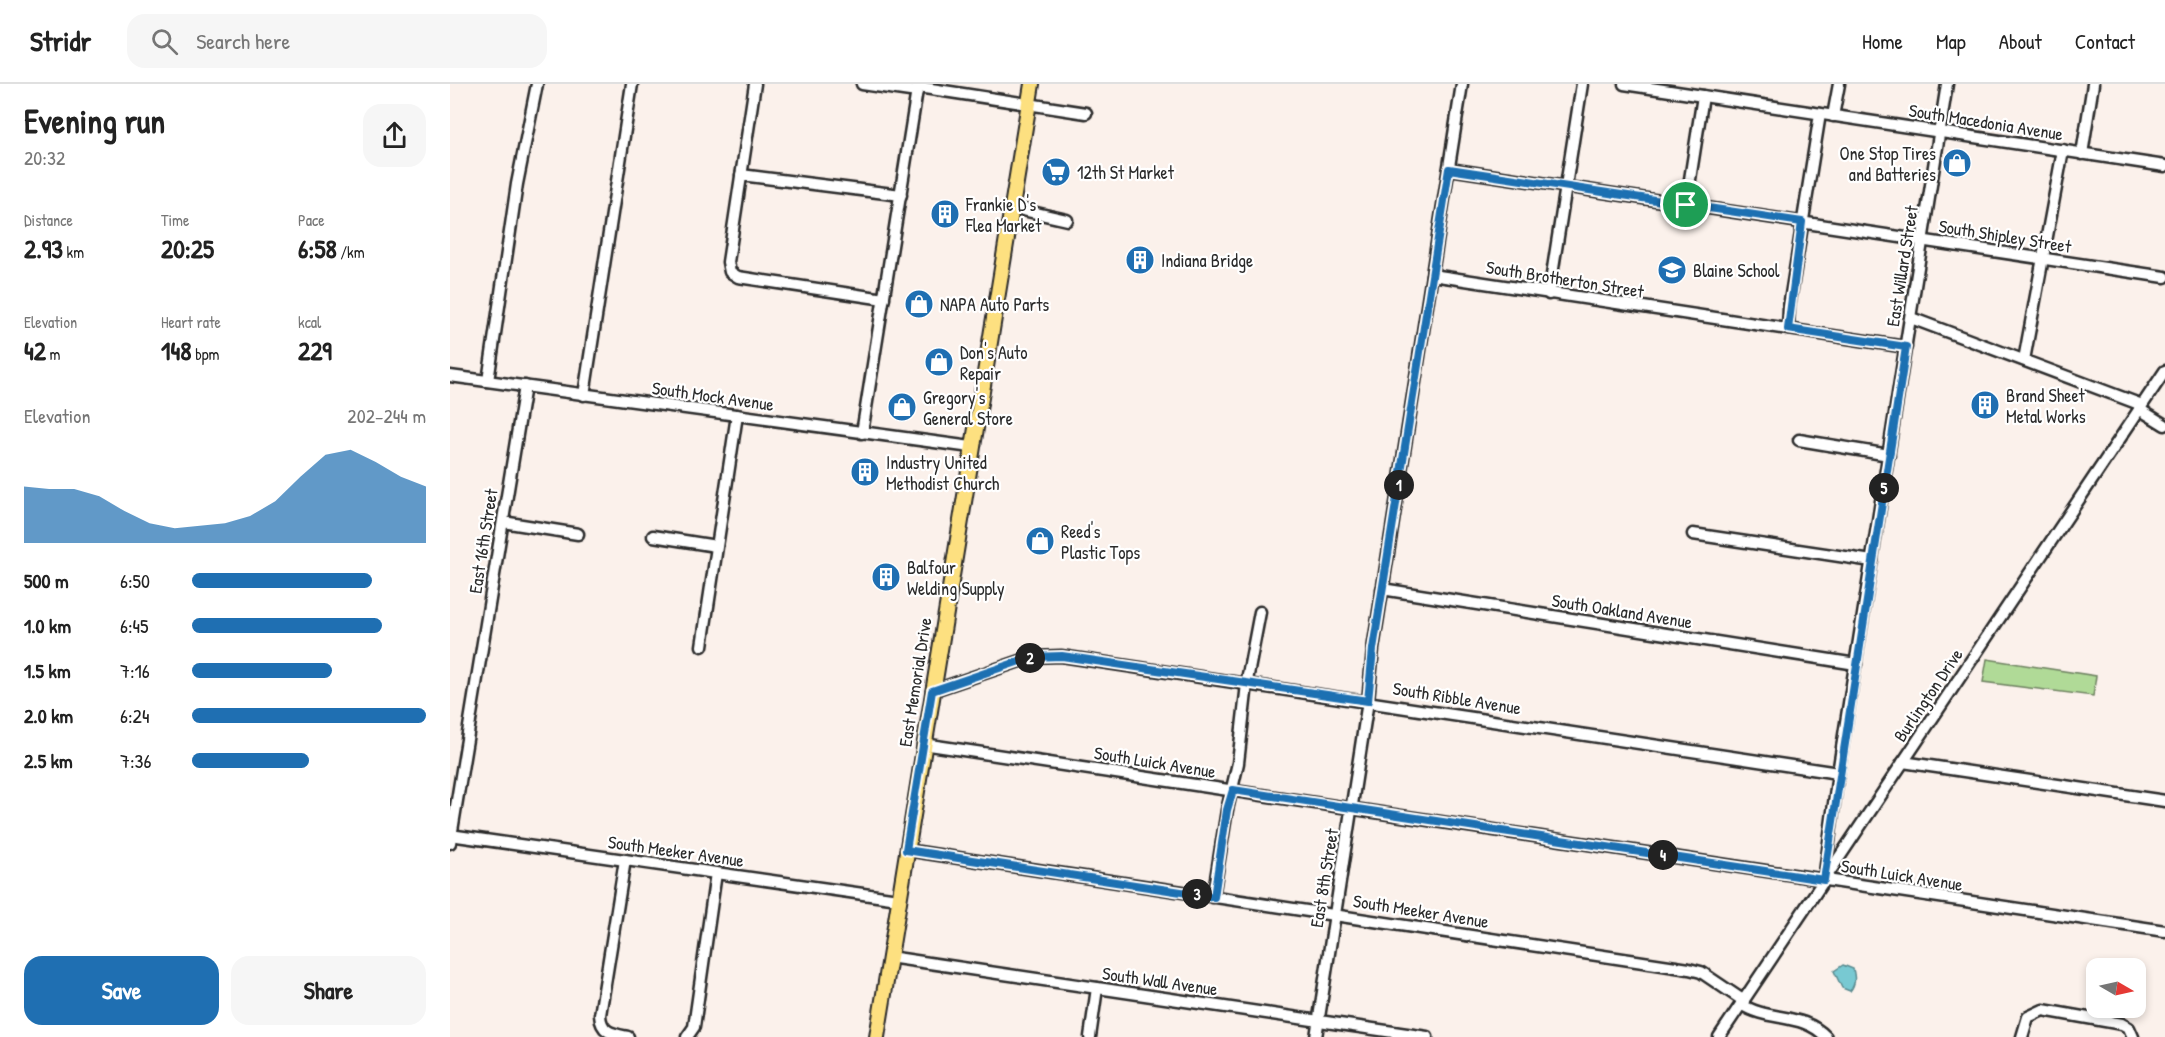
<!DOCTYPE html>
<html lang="en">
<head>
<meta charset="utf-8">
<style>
	body { margin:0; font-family:"Patrick Hand",sans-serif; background:#f6f6f6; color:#222; height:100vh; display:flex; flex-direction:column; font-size:22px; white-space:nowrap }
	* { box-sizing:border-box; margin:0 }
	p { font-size:20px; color:#767676 }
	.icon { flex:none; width:33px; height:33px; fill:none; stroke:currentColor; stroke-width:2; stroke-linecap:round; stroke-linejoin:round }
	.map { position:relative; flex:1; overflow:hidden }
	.panel { display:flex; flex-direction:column; background:#fff; width:450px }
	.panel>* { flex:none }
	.needle { width:39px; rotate:99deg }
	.fabs { position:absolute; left:1636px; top:874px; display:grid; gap:12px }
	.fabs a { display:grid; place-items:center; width:60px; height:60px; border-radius:12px; background:#fff; box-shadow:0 3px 9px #0003; font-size:30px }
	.pin { position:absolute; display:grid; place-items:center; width:51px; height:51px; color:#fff; margin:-26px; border:3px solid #fff; border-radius:50%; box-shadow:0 2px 6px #0007 }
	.km { position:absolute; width:30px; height:30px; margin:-15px; border-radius:50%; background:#222; color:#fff; font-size:16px; line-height:30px; text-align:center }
	.round { display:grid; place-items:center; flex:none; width:63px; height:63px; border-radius:18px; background:#f6f6f6 }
	.head { display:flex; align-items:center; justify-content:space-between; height:102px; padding:0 24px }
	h1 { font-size:33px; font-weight:800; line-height:45px }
	.figures { display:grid; grid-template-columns:repeat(3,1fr); gap:9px; height:102px; padding:6px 24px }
	.figures div { display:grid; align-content:center }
	.figures b { font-size:26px; font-weight:800 }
	.figures small { font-size:16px; font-weight:400 }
	.figures p { font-size:16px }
	.chart { height:168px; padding:12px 24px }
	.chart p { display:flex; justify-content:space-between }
	.chart svg { width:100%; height:108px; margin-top:6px; fill:#1f6fb2; opacity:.7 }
	.primary-button { display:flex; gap:12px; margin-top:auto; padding:12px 24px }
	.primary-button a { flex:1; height:69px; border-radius:18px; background:#1f6fb2; color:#fff; font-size:24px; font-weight:800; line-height:69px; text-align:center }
	.primary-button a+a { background:#f6f6f6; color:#222 }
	ul { padding:0 24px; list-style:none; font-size:20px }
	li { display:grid; grid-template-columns:96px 72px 1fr; align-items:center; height:45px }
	li i { height:15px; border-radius:8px; background:#1f6fb2 }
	header { display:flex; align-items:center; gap:36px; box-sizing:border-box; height:84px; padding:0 30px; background:#fff; border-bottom:2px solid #e0e0e0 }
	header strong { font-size:28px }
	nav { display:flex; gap:33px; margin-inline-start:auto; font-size:21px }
	.search { width:420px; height:54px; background:#f6f6f6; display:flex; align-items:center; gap:15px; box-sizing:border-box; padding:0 21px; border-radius:18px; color:#767676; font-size:22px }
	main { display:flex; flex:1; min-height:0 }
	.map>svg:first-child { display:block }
	.green { fill:#b0da97; stroke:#6e8261; stroke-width:1.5 }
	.water { fill:#78c9d2; stroke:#598a8f; stroke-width:1.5 }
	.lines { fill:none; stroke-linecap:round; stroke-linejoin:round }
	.minor-casing { stroke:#2b2b2b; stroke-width:15 }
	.major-casing { stroke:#2b2b2b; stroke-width:18 }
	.minor { stroke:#fff; stroke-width:10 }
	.major { stroke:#fde080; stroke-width:14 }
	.route-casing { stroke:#fff; stroke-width:12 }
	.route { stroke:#1f6fb2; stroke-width:8 }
	.labels { text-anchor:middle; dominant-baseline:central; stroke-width:4.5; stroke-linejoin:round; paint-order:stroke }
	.street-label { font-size:18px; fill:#2b2b2b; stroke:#fff }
	.poi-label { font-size:18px; fill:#2b2b2b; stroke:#fff; text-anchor:start }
</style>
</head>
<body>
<header>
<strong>Stridr</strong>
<div class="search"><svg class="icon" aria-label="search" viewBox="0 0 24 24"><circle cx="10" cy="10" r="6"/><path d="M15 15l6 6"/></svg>Search here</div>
<nav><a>Home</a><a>Map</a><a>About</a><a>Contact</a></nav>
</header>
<main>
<section class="panel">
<div class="head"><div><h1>Evening run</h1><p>20:32</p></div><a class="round"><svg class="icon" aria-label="share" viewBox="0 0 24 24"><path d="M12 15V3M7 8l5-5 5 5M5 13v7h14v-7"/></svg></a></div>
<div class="figures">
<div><p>Distance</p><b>2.93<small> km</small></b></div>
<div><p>Time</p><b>20:25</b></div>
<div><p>Pace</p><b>6:58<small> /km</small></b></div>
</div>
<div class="figures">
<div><p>Elevation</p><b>42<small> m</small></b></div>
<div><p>Heart rate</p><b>148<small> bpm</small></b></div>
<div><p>kcal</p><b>229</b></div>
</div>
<div class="chart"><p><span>Elevation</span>202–244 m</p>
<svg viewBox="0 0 160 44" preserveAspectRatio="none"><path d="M0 44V21L10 22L20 22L30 25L40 31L50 36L60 38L70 37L80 36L90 33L100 27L110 17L120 8L130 6L140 11L150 17L160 21V44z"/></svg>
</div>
<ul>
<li><b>500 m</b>6:50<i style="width:77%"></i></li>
<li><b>1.0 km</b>6:45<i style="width:81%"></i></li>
<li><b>1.5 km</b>7:16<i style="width:60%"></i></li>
<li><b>2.0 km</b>6:24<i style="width:100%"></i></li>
<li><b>2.5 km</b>7:36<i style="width:50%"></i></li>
</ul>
<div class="primary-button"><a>Save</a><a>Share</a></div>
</section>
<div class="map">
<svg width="1715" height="953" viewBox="0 0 1715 953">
	<rect width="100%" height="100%" fill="#fbf1eb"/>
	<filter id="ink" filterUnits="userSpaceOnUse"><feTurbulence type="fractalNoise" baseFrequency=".0167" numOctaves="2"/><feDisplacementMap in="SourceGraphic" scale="12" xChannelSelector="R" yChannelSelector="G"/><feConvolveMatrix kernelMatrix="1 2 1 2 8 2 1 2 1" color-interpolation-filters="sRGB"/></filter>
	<g filter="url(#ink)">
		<polygon class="green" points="1537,575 1646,592 1643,612 1533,598"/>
		<path class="water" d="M1393 881 1403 885C1405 893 1406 900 1400 907L1392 904 1384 887Z"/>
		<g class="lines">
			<g class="minor-casing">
				<g id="minor">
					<polyline points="305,0 278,178 280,188 288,193 434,215"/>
					<polyline points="412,0 467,8"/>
					<polyline points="1174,0 1715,82"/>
					<polyline points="468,3 636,29"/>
					<polyline points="1383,32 1389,0"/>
					<polyline points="1632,70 1643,0"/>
					<polyline points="999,85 1715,193"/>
					<polyline points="291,91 451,111"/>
					<polyline points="1236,121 1253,12"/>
					<polyline points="560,123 617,136"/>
					<polyline points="982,191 1456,263"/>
					<polyline points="1099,210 1132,0"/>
					<polyline points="1461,234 1692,321"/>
					<polyline points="1338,245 1339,223 1370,30"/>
					<polyline points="1574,276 1613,66"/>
					<polyline points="0,292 521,363"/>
					<polyline points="38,297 67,100 87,0"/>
					<polyline points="134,311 182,0"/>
					<polyline points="1689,325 1715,341"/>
					<polyline points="412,349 468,0"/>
					<polyline points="1349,356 1439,371"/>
					<polyline points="53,438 128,450"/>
					<polyline points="1243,450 1422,477"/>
					<polyline points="203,452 266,462"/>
					<polyline points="932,505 1406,580"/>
					<polyline points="252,562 287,331"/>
					<polyline points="482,607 582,573 611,572 1388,689"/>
					<polyline points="473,660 1715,847"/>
					<polyline points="1453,678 1715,717"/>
					<polyline points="0,751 448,815"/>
					<polyline points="0,759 75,302"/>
					<polyline points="456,766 1239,885 1251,888 1294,917"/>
					<path d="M175 776 150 931C151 949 163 950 178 953"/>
					<polyline points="1374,796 1388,689 1497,0"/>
					<polyline points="763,813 777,726 788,679 798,591 810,528"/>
					<polyline points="439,873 977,953"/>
					<path d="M1291 920C1317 938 1353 928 1376 953"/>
					<polyline points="237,953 244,943 266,789"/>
					<polyline points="640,953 647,904"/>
					<polyline points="866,953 918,617 923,565 1012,0"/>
					<polyline points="1269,953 1715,287"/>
					<polyline points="1572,953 1578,933 1593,926 1672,940 1679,944 1683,953"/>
				</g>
			</g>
			<g class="major-casing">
				<polyline id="major" points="427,953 582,0"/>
			</g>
			<use href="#minor" class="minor"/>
			<use href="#major" class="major"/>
		</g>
	</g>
	<g class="lines" filter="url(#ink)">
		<g class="route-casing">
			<polygon id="route" points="999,85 1352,138 1338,245 1456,263 1374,796 783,706 777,726 764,813 456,766 482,607 582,573 612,572 918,617 923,565"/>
		</g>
		<use href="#route" class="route"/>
	</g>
	<defs>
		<g id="shop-disc" transform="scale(1.5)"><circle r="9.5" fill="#1f6fb2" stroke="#fff"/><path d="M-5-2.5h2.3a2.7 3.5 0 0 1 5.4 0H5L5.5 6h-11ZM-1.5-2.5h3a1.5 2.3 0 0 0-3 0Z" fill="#fff"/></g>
		<g id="supermarket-disc" transform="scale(1.5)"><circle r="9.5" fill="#1f6fb2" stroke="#fff"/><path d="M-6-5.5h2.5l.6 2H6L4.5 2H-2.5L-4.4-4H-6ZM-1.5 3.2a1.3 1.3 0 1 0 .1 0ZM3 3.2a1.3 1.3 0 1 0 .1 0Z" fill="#fff"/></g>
		<g id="building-disc" transform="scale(1.5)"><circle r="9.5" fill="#1f6fb2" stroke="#fff"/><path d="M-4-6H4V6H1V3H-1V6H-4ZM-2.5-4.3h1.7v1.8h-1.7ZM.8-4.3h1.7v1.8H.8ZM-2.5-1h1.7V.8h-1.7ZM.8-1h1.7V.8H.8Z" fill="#fff"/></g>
		<g id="school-disc" transform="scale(1.5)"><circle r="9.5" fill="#1f6fb2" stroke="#fff"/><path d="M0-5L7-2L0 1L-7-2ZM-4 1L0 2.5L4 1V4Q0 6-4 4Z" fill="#fff"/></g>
	</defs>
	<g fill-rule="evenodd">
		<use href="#shop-disc" x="1507" y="79"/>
		<use href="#supermarket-disc" x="606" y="88"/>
		<use href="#building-disc" x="495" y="130"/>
		<use href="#building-disc" x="690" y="176"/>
		<use href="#school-disc" x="1222" y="186"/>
		<use href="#shop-disc" x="469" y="220"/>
		<use href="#shop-disc" x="489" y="278"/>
		<use href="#building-disc" x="1535" y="321"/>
		<use href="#shop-disc" x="452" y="323"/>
		<use href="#building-disc" x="415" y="388"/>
		<use href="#shop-disc" x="590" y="457"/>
		<use href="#building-disc" x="436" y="493"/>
	</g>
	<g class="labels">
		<g class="street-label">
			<text transform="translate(1536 38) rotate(9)">South Macedonia Avenue</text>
			<text transform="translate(1555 152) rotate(9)">South Shipley Street</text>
			<text transform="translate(1452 182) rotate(-81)">East Willard Street</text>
			<text transform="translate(1115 195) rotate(9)">South Brotherton Street</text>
			<text transform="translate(263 312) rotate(8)">South Mock Avenue</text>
			<text transform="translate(33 457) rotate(-81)">East 16th Street</text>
			<text transform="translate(1172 527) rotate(9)">South Oakland Avenue</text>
			<text transform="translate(465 598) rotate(-81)">East Memorial Drive</text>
			<text transform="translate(1478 611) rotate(-56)">Burlington Drive</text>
			<text transform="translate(1007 614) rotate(9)">South Ribble Avenue</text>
			<text transform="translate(705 678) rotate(9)">South Luick Avenue</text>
			<text transform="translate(226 767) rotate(8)">South Meeker Avenue</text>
			<text transform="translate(1452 791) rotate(9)">South Luick Avenue</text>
			<text transform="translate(874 794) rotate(-81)">East 8th Street</text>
			<text transform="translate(971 827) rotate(9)">South Meeker Avenue</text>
			<text transform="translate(710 897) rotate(8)">South Wall Avenue</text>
		</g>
		<g class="poi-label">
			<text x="1486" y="69" text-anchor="end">One Stop Tires<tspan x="1486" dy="21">and Batteries</tspan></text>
			<text x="627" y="88">12th St Market</text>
			<text x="516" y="120">Frankie D's<tspan x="516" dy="21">Flea Market</tspan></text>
			<text x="711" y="176">Indiana Bridge</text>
			<text x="1243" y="186">Blaine School</text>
			<text x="490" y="220">NAPA Auto Parts</text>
			<text x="510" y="268">Don's Auto<tspan x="510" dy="21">Repair</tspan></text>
			<text x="1556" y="311">Brand Sheet<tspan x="1556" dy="21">Metal Works</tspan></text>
			<text x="473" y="313">Gregory's<tspan x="473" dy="21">General Store</tspan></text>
			<text x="436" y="378">Industry United<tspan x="436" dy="21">Methodist Church</tspan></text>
			<text x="611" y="447">Reed's<tspan x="611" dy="21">Plastic Tops</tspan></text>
			<text x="457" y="483">Balfour<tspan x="457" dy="21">Welding Supply</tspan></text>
		</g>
	</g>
</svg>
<div class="fabs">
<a><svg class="needle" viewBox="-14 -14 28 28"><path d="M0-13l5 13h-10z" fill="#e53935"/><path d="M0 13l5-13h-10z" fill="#767676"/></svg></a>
</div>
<div class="pin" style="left:1236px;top:121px;background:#1e9e55"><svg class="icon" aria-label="arrive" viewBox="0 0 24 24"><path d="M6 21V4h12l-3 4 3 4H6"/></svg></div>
<b class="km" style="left:949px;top:401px">1</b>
<b class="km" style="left:580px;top:574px">2</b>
<b class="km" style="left:747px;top:810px">3</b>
<b class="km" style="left:1213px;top:771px">4</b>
<b class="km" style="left:1434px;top:404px">5</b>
</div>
</main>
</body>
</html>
